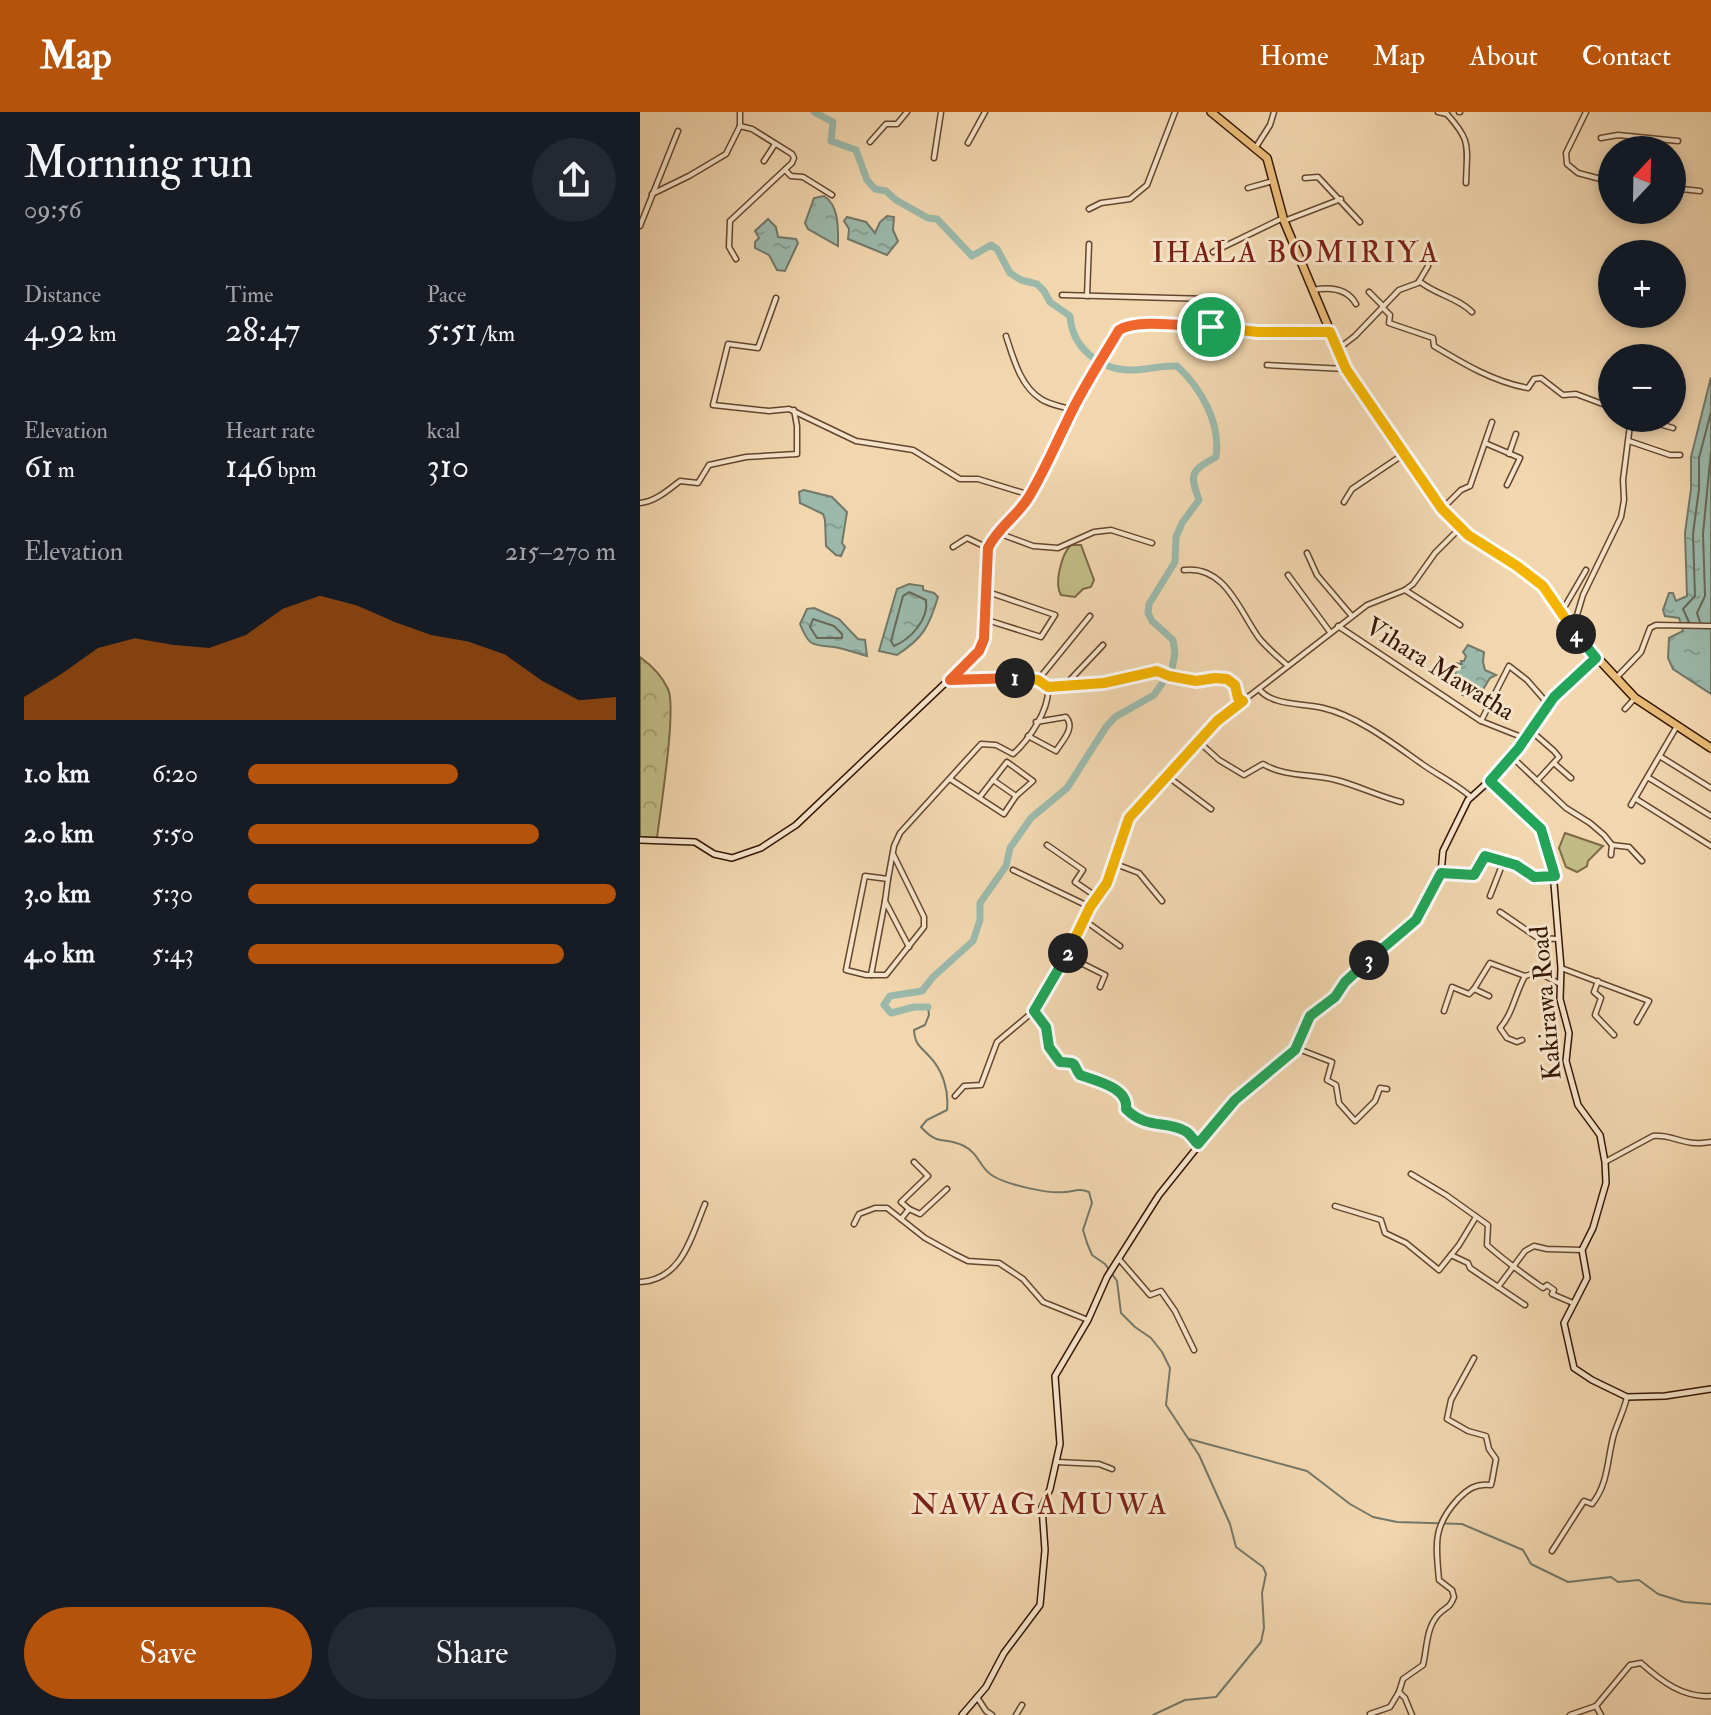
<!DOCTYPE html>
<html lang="en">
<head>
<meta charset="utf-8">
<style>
	body { margin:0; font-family:"IM FELL Double Pica",serif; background:#242831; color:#f1f3f6; height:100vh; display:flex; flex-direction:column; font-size:30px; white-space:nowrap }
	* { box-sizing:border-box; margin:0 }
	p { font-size:26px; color:#9ea1a6 }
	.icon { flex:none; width:44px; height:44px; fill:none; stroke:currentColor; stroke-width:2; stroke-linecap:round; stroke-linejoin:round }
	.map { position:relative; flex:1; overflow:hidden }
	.details { display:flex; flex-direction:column; background:#171b24; width:640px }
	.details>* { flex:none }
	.needle { width:52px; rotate:22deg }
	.tools { position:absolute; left:958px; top:24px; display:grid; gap:16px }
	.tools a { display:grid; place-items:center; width:88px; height:88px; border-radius:50%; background:#171b24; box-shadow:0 4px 12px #0003; font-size:40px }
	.pin { position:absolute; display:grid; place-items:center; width:68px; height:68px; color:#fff; margin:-34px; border:4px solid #fff; border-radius:50%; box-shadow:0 2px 8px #0007 }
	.km { position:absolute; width:40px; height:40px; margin:-20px; border-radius:50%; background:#222; color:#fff; font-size:22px; line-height:40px; text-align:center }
	.round { display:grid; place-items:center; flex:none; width:84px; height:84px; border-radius:42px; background:#242831 }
	.head { display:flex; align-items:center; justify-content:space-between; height:136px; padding:0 24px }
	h1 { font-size:44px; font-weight:600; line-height:60px }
	.metrics { display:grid; grid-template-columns:repeat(3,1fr); gap:12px; height:136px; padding:8px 24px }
	.metrics div { display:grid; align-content:center }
	.metrics b { font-size:34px; font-weight:600 }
	.metrics small { font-size:22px; font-weight:400 }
	.metrics p { font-size:22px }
	.chart { height:224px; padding:16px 24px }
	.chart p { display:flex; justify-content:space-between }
	.chart svg { width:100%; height:144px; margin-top:8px; fill:#b45309; opacity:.7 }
	.action { display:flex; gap:16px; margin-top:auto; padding:16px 24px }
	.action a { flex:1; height:92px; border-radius:48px; background:#b45309; color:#fff; font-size:32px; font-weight:600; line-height:92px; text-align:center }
	.action a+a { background:#242831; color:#f1f3f6 }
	ul { padding:0 24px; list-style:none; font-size:26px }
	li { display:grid; grid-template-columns:128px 96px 1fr; align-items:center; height:60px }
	li i { height:20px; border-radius:10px; background:#b45309 }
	header { display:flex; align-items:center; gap:48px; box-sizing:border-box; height:112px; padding:0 40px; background:#b45309; color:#fff }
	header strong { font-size:38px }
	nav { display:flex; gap:44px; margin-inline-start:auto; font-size:28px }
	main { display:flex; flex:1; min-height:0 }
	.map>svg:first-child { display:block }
	.green { fill:#c1bc85; stroke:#7c6946; stroke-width:2 }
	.forest { fill:url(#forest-crowns); stroke:#7c6946; stroke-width:2 }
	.water { fill:url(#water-ripples); stroke:#737869; stroke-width:2 }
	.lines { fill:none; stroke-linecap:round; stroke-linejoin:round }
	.shore { stroke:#686858; stroke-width:2 }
	.stream { stroke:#737869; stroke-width:2 }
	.river { stroke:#9bb9ab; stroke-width:7 }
	.street-casing { stroke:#654630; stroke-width:7 }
	.secondary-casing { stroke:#361606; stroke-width:8 }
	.primary-casing { stroke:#361606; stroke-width:10 }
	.street { stroke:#f6e4ca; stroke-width:4 }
	.secondary { stroke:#f6e4ca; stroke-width:5 }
	.primary { stroke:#e8bb77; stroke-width:7 }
	.split-1-casing { stroke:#fff; stroke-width:16 }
	.split-2-casing { stroke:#fff; stroke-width:16 }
	.split-3-casing { stroke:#fff; stroke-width:16 }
	.split-4-casing { stroke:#fff; stroke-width:16 }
	.split-5-casing { stroke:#fff; stroke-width:16 }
	.split-1 { stroke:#f0652b; stroke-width:10 }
	.split-2 { stroke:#f5b400; stroke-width:10 }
	.split-3 { stroke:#22a559; stroke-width:10 }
	.split-4 { stroke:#22a559; stroke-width:10 }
	.split-5 { stroke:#f5b400; stroke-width:10 }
	.labels { text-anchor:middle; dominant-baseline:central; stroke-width:6; stroke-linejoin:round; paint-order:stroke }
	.street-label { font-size:26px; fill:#361606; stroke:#f6e4ca }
	.quarter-label { font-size:30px; letter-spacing:2px; fill:#7a1f14; stroke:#f6e4ca }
</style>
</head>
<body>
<header>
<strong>Map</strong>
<nav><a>Home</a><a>Map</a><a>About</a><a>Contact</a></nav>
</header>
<main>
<section class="details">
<div class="head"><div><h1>Morning run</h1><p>09:56</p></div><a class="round"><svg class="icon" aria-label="share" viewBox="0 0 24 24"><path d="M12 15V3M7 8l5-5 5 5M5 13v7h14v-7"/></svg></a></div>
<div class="metrics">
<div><p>Distance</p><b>4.92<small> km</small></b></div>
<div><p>Time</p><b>28:47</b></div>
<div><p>Pace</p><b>5:51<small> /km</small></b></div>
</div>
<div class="metrics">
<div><p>Elevation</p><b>61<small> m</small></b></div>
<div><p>Heart rate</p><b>146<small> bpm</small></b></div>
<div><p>kcal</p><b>310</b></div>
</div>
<div class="chart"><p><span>Elevation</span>215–270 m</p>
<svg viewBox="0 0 160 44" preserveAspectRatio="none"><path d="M0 44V37L10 30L20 22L30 19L40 21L50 22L60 18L70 10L80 6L90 9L100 14L110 18L120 20L130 24L140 32L150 38L160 37V44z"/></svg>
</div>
<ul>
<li><b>1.0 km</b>6:20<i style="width:57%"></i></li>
<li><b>2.0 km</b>5:50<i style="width:79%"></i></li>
<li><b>3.0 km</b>5:30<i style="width:100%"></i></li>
<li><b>4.0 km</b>5:43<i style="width:86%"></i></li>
</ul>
<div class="action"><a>Save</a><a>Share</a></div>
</section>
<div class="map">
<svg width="1071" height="1603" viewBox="0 0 1071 1603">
	<defs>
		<pattern id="forest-crowns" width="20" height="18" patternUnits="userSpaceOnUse" patternTransform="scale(2)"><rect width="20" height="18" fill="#c1bc85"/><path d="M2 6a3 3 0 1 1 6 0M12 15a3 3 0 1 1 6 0" fill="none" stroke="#a6a171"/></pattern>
		<pattern id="water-ripples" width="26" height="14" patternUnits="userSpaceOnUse" patternTransform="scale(2)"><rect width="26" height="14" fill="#9bb9ab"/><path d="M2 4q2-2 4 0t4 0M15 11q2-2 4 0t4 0" fill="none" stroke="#869e92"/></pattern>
	</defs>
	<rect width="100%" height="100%" fill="#f1d6ae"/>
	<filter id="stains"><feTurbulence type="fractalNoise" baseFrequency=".0025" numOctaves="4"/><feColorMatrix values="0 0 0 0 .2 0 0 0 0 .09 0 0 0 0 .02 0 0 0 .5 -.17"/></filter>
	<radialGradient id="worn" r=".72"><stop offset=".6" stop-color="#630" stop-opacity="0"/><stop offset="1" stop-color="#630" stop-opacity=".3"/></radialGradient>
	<g class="green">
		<path d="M431 433H441L454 468 451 475 443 477 435 485 421 483C414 472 421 443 431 433Z"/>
		<polygon points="925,721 963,734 948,749 947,754 937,760 926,755 919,736"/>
	</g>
	<path class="forest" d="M0 545C11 553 22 564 28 577 37 596 20 700 17 726L0 725Z"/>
	<g class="water">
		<path d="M184 84C200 94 198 119 198 134L168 117 165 111 174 86Z"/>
		<polygon points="247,104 254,105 253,118 258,129 247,143 208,127 209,117 204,109 207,105 226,110 235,121 240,110"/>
		<polygon points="128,107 136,115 138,125 156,127 158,131 145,159 137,158 129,143 115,136 115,130 119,126 115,119"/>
		<polygon points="1071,265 1071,582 1033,557 1028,546 1029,526 1043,519 1039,506 1025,504 1023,498 1029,481 1033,481 1036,489 1047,484 1045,421 1051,377 1051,345"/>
		<polygon points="164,378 192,385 207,400 202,431 205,435 201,444 196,443 186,434 185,408 183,402 160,391 159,380"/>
		<path d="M269 472 283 474V478L294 481 298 485C289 515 283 526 257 543L239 539 257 477Z"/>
		<path d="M174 496 199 507 218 527 225 528 227 544C216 541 205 537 194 535 173 533 169 535 160 512L167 497Z"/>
		<polygon points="828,533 844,540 843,550 845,558 856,563 850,566 837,587 822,583 818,576 814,551 822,552 821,549 824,549 826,544 823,540"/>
	</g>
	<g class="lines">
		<g class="shore">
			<path d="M269 480 286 488C289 507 271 527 254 534L251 529 263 484Z"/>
			<polygon points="173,507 194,514 202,522 202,526 177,526 170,515"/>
			<polyline points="1049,510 1043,497 1055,484 1053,422 1059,377 1059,346 1071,300"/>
			<polyline points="1060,510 1057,501 1065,484 1063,422 1071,339"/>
		</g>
		<g class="stream">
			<path d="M288 895 289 903 285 913 274 918C275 933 280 934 289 944 303 958 309 979 307 998L287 1008 281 1015C299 1035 304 1024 324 1034 340 1042 339 1056 353 1064 368 1073 408 1082 425 1080 435 1079 439 1076 449 1080L452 1091 443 1118 447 1131 452 1143 465 1152 477 1169 481 1201 495 1215 511 1226 522 1240 530 1256 526 1293 559 1343 590 1412 596 1435 623 1455 626 1462 622 1481 624 1516 621 1530 576 1585 545 1588 513 1603"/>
			<polyline points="549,1327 667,1359 710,1392 733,1405 757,1410 822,1412 883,1438 891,1452 928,1470 971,1465 978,1470 999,1468 1018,1482 1044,1490 1071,1492"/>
		</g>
		<path class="river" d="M174 0 193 10 191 29 216 38 227 68 235 77 246 79 256 88 288 106 297 107 332 144 351 133 357 137 370 161 381 168 397 172 404 179 410 190 430 204C432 235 459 258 491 258 507 258 521 253 537 254 561 276 581 311 576 345 551 359 549 361 559 388L542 411 536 425 535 450 509 492 508 501 512 509 533 528 535 541 532 557 514 583 475 605 466 615 427 676 391 706 370 736 366 754 340 791V808L333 829 293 865 282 879 250 884 244 893 251 901 274 895H288"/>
		<g class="street-casing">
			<g id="street">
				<polyline points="100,0 100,14"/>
				<polyline points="798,0 807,2"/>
				<path d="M805 0C832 29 827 33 826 71"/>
				<polyline points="819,0 820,0"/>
				<polyline points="946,0 926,41 927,52 938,61 972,70"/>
				<polyline points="961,26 978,23 1038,29"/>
				<polyline points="230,30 246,12 257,12 267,0"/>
				<polyline points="328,31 345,0"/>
				<polyline points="616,35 630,13 634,0"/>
				<polyline points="294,46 301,0"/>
				<polyline points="124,49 135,32"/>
				<polyline points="145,58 151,64 163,65 192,83"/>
				<polyline points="665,66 678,65 720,110"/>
				<polyline points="608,76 633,69"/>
				<polyline points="1032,76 1060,79"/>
				<polyline points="12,82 49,64 86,42 100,14 112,17 152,42 154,46 152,51 90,109 89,135 96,147"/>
				<polyline points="449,97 461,91 490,87 507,73 535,0"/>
				<polyline points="644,109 701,87"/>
				<polyline points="0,114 38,19"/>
				<polyline points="573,140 643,106"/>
				<path d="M779 169C796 183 817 185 832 200"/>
				<path d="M673 178C689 175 707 176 716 192"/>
				<polyline points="729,180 743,194"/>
				<polyline points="422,183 568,187 571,215"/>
				<polyline points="447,184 449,132"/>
				<polyline points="136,186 118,236 88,232 73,293 129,299 149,297 216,329 273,338 320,367 338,367 390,383"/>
				<path d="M742 195 750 203 749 211 793 226 794 234C824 252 854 270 888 276L894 267 901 266 923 283 936 282 968 294 972 303"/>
				<path d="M366 224C373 245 380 274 401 287 410 293 422 294 432 298"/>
				<polyline points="698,237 715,224 759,178 778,171 788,154"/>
				<polyline points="627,253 706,257"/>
				<polyline points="999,306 1033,316"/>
				<polyline points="990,313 996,306"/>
				<polyline points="989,329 1030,343 1040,343"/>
				<polyline points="845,331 880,346 867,373"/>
				<polyline points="869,342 876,322"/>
				<polyline points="704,390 712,377 764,342"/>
				<path d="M0 391C15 390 28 378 40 369L58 371 69 353 106 345 157 342V314L154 298"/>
				<polyline points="802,397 821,378 830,374 852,310"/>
				<polyline points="363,416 366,424 393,434 418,436 454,420 471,418 512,431"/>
				<polyline points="313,435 327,426 348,436"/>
				<polyline points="667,441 677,463 711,503"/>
				<path d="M544 458C585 453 599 498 619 526 627 536 638 545 647 553"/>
				<polyline points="648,463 690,520"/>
				<polyline points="765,478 820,513"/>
				<polyline points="921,501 946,458"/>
				<polyline points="347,508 401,525 415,503 348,480"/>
				<polyline points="931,511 937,503 943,483 981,405 984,388 983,368 990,313 975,306"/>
				<polyline points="698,514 841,609 884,626"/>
				<polyline points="977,565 1001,540 1010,516 1016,513 1071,514"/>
				<path d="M310 568C337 567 387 558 408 575L434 571H464L517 559 529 564 556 569 575 566 592 569 598 586 603 589"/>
				<polyline points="398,568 450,504"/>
				<polyline points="428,570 463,533"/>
				<path d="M619 577C632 594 663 591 683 596 718 604 755 633 785 654 801 665 816 672 831 685"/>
				<polyline points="985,597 995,586"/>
				<polyline points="841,609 869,554 887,568 908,592"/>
				<polyline points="890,618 914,639 919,645 897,669"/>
				<path d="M388 624 416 639C422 629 436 616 426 605L396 610"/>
				<path d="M558 629 579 648 604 663 623 652C644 665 673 662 696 668 719 674 738 684 761 690"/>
				<polyline points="872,645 926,696 950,711 964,723 972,733 971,743"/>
				<polyline points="1021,645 1071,676"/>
				<polyline points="915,652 931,666"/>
				<polyline points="527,664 571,697"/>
				<polyline points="1009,666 1071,704"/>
				<polyline points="310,667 364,702 376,684 393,669 367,650 339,686"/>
				<polyline points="353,668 376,684"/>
				<polyline points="996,687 1071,734"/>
				<polyline points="991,693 1037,614"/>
				<polyline points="407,733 443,758 435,770 457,785"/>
				<polyline points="972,733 989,735 1002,749"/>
				<path d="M253 742 284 805V815L246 863H226L206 858 225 764 248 767 254 734 260 721 341 632 356 633 373 642C389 628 410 597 408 575"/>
				<polyline points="473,751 499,761 522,789"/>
				<polyline points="373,758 450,795"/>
				<polyline points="801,761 834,763 845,744 876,753 894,765 913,764"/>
				<polyline points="248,767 245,789 269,835"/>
				<polyline points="850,784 864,748"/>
				<polyline points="860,800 898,826 918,827"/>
				<polyline points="444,808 480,834"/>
				<polyline points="427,844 465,863 460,875"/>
				<polyline points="921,856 1009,889 997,910"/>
				<polyline points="231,863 245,789"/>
				<polyline points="958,869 954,880 961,886 955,903 974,923"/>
				<polyline points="849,884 834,877 850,851 885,864 898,860 920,872"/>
				<polyline points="804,899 812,875 829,882 834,877"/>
				<path d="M882 928 877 930 867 926 860 916C873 901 875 882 885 864"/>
				<polyline points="656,936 692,950 687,968 696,973 699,991 715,1009 735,989 740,976 747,977"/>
				<polyline points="315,984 324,974 341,973 357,930 394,899"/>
				<path d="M558 1032C553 1028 549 1021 544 1018 523 1009 503 1014 486 997L487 988C477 974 456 969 440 963 432 951 440 951 420 950L409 935 406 915 394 899 427 844 450 795 467 771 489 706 577 609 727 493 765 478 773 472 795 441 820 416"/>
				<path d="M965 1050 1013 1024C1034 1022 1043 1035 1071 1030"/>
				<path d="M771 1062 806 1083 848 1113 847 1133C865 1149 883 1162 903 1176L907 1173 914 1178 912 1182 933 1191"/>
				<polyline points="695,1094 741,1108 745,1121 766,1131 799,1158 819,1133 836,1105"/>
				<polyline points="269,1097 280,1102 307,1077"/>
				<polyline points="261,1107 269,1097 261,1090 288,1064 274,1050"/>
				<polyline points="214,1112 219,1102 235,1096 247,1096 285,1126 314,1142 328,1149 359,1151 383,1167 403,1190 448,1208"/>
				<polyline points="811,1143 828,1151 830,1156 885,1193"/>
				<polyline points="479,1147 510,1183 521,1179 535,1199 554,1238"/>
				<path d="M0 1170C42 1168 51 1125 65 1092"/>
				<polyline points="858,1175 885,1139 894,1134 907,1137 942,1138"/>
				<polyline points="417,1350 459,1352 472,1357"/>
				<path d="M912 1439 944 1389 952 1392C969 1371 967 1346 974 1322 978 1310 984 1298 987 1285"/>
				<path d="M759 1580 763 1567 783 1553C787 1537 786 1516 798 1503 806 1494 809 1498 814 1485L812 1478 799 1468C796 1433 792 1415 818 1387 828 1377 836 1371 851 1373L852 1369 856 1347 849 1337 846 1324 828 1319 807 1307 811 1288 834 1246"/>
				<polyline points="337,1585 346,1599 352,1603"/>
				<polyline points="956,1594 961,1603"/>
				<polyline points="730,1602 750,1595 759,1580 765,1586 772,1603"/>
				<polyline points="376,1603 382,1593"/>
				<path d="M930 1603 956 1594 990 1553 1001 1551C1021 1569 1043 1586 1071 1584"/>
			</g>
		</g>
		<g class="secondary-casing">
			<g id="secondary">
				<polyline points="850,669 897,712 912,748 921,856 920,887 929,921 926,949 938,993 960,1023 965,1050 966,1071 953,1116 942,1138 947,1166 924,1211 934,1256 952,1268 987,1285 1025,1284 1071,1277"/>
				<path d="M0 728 55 730 74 742 92 746 121 736 156 713 339 539 344 527 347 506 348 436 390 383 411 345 432 298 479 218C499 205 587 218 615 219 640 221 665 220 690 220"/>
				<polyline points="322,1603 346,1575 364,1541 400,1493 405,1438 402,1395 410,1377 420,1332 415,1264 448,1208 467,1165 519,1083 595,988 646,947 655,938 670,904 695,885 705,870 720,856 776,808 801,761 803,739 828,688 858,661 914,585 956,546"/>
			</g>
		</g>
		<g class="primary-casing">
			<polyline id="primary" points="571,0 627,46 644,109 706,257 802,397 828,423 877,454 903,474 938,525 995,586 1071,636"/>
		</g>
		<use href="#street" class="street"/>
		<use href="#secondary" class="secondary"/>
		<use href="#primary" class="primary"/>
	</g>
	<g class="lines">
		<g class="split-1-casing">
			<path id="split-1" d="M375 566 310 568 339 539 344 527 348 436C358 415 379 403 390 383 406 356 418 327 432 299 446 271 463 245 479 218 499 206 547 215 571 215"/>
		</g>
		<g class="split-2-casing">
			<polyline id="split-2" points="375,566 398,568 408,575 464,571 517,559 529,564 556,569 575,566 587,567 595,573 598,586 603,589 577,609 489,706 467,771 450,795 428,841"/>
		</g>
		<g class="split-3-casing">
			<path id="split-3" d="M428 841 394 899 406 915 409 935 420 950C440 951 431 951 440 963 457 969 489 976 486 997 507 1018 526 1008 545 1019 550 1021 554 1029 558 1032L595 988 655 938 670 904 695 885 705 870 729 848"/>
		</g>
		<g class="split-4-casing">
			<polyline id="split-4" points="729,848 776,808 801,761 834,763 845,744 876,753 894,765 915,764 901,717 850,669 878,637 914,585 956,546 936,522"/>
		</g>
		<g class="split-5-casing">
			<polyline id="split-5" points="571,215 618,220 690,220 706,257 802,397 828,423 877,454 903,474 936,522"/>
		</g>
		<use href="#split-1" class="split-1"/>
		<use href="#split-2" class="split-2"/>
		<use href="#split-3" class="split-3"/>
		<use href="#split-4" class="split-4"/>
		<use href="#split-5" class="split-5"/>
	</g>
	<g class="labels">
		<g class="street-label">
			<text transform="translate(800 557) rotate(32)">Vihara Mawatha</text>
			<text transform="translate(906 891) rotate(-95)">Kakirawa Road</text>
		</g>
		<g class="quarter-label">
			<text x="656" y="140">IHALA BOMIRIYA</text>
			<text x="400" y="1392">NAWAGAMUWA</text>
		</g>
	</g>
	<rect width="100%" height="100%" filter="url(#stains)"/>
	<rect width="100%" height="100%" fill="url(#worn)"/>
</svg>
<div class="tools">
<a><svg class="needle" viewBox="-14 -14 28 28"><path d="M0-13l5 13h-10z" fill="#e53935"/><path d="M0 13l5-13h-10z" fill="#9ea1a6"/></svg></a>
<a>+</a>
<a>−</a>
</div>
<div class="pin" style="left:571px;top:215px;background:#1e9e55"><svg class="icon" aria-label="arrive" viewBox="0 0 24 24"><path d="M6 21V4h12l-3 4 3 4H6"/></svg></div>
<b class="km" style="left:375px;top:566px">1</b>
<b class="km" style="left:428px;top:841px">2</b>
<b class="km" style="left:729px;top:848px">3</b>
<b class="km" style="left:936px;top:522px">4</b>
</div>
</main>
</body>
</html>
